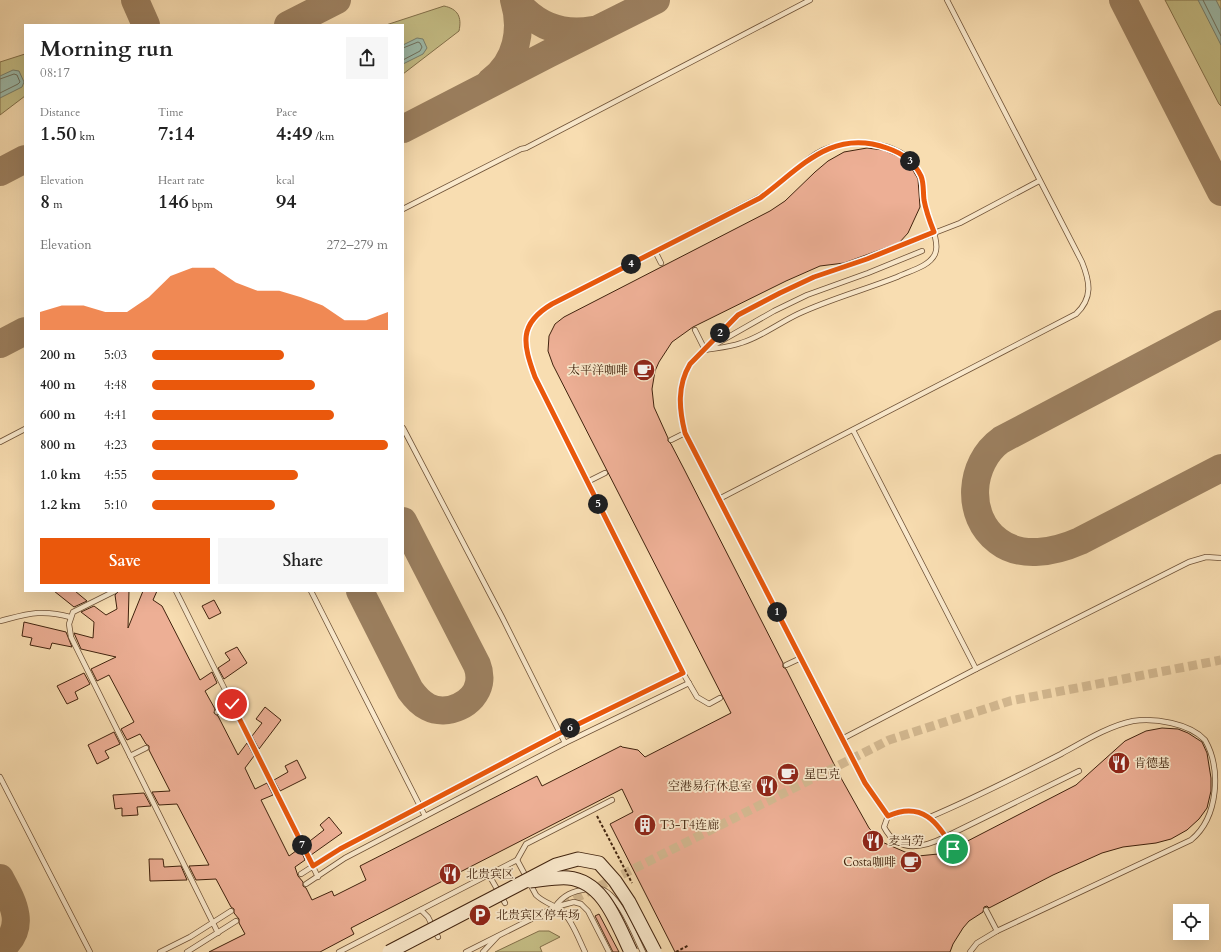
<!DOCTYPE html>
<html lang="en">
<head>
<meta charset="utf-8">
<style>
	body { margin:0; font-family:Cardo,"Noto Serif SC",serif; background:#f6f6f6; color:#222; height:100vh; display:flex; flex-direction:column; font-size:15px; white-space:nowrap }
	* { box-sizing:border-box; margin:0 }
	p { font-size:13px; color:#767676 }
	.icon { flex:none; width:22px; height:22px; fill:none; stroke:currentColor; stroke-width:2; stroke-linecap:round; stroke-linejoin:round }
	.map { position:relative; flex:1; overflow:hidden }
	.details { position:absolute; left:24px; top:24px; width:380px; height:568px; display:flex; flex-direction:column; background:#fff; border-radius:0px; box-shadow:0 4px 16px #0002 }
	.details>* { flex:none }
	.tools { position:absolute; left:1173px; top:904px; display:grid; gap:8px }
	.tools a { display:grid; place-items:center; width:36px; height:36px; border-radius:0px; background:#fff; box-shadow:0 4px 16px #0002; font-size:20px }
	.pin { position:absolute; display:grid; place-items:center; width:34px; height:34px; color:#fff; margin:-17px; border:2px solid #fff; border-radius:50%; box-shadow:0 1px 4px #0007 }
	.km { position:absolute; width:20px; height:20px; margin:-10px; border-radius:50%; background:#222; color:#fff; font-size:11px; line-height:20px; text-align:center }
	.round { display:grid; place-items:center; flex:none; width:42px; height:42px; border-radius:0px; background:#f6f6f6 }
	.head { display:flex; align-items:center; justify-content:space-between; height:68px; padding:0 16px }
	h1 { font-size:22px; font-weight:700; line-height:30px }
	.stats { display:grid; grid-template-columns:repeat(3,1fr); gap:6px; height:68px; padding:4px 16px }
	.stats div { display:grid; align-content:center }
	.stats b { font-size:20px; font-weight:700 }
	.stats small { font-size:11px; font-weight:400 }
	.stats p { font-size:11px }
	.chart { height:112px; padding:8px 16px }
	.chart p { display:flex; justify-content:space-between }
	.chart svg { width:100%; height:72px; margin-top:4px; fill:#ea580c; opacity:.7 }
	.cta { display:flex; gap:8px; margin-top:auto; padding:8px 16px }
	.cta a { flex:1; height:46px; border-radius:0px; background:#ea580c; color:#fff; font-size:16px; font-weight:700; line-height:46px; text-align:center }
	.cta a+a { background:#f6f6f6; color:#222 }
	ul { padding:0 16px; list-style:none; font-size:13px }
	li { display:grid; grid-template-columns:64px 48px 1fr; align-items:center; height:30px }
	li i { height:10px; border-radius:5px; background:#ea580c }
	.map>svg:first-child { display:block }
	.green { fill:#c5be86; stroke:#83704a }
	.water { fill:#9dbcac; stroke:#787f6d }
	.lines { fill:none; stroke-linecap:round; stroke-linejoin:round }
	.shore { stroke:#6f705d; stroke-width:1 }
	.taxiway { stroke:#9c8060; stroke-width:28 }
	.building { fill:#edaf95; stroke:#41230e }
	.street-tunnel { stroke:#d3b890; stroke-width:9; stroke-dasharray:9 4.5; stroke-linecap:butt }
	.lane-casing { stroke:#6f5237; stroke-width:6 }
	.path { stroke:#41230e; stroke-width:2; stroke-dasharray:3 2; stroke-linecap:butt }
	.lane { stroke:#fae9cc; stroke-width:4.5 }
	.secondary-bridge-casing { stroke:#41230e; stroke-width:15; stroke-linecap:butt }
	.secondary-bridge { stroke:#fae9cc; stroke-width:13 }
	.route-casing { stroke:#fff; stroke-width:8 }
	.route { stroke:#ea580c; stroke-width:5 }
	.labels { text-anchor:middle; dominant-baseline:central; stroke-width:3.5; stroke-linejoin:round; paint-order:stroke }
	.poi-label { font-size:12px; fill:#41230e; stroke:#fae9cc; text-anchor:start }
</style>
</head>
<body>
<div class="map">
<svg width="1221" height="952" viewBox="0 0 1221 952">
	<rect width="100%" height="100%" fill="#f8ddb1"/>
	<filter id="stains"><feTurbulence type="fractalNoise" baseFrequency=".005" numOctaves="4"/><feColorMatrix values="0 0 0 0 .2 0 0 0 0 .09 0 0 0 0 .02 0 0 0 .5 -.17"/></filter>
	<radialGradient id="worn" r=".72"><stop offset=".6" stop-color="#630" stop-opacity="0"/><stop offset="1" stop-color="#630" stop-opacity=".3"/></radialGradient>
	<g class="green">
		<polygon points="1165,0 1221,0 1221,106 1219,104"/>
		<path d="M444 6C458 9 462 17 459 31L403 74V25H386Z"/>
		<polygon points="25,54 25,96 0,115 0,62"/>
		<polygon points="539,931 549,931 560,937 540,947 542,952 495,952"/>
	</g>
	<g class="water">
		<polygon points="1198,0 1216,0 1221,10 1221,45"/>
		<polygon points="417,38 423,39 427,48 423,54 403,64 403,45"/>
		<polygon points="13,70 19,71 24,82 22,87 0,98 0,76"/>
	</g>
	<g class="lines">
		<g class="shore">
			<polyline points="1203,0 1221,36"/>
			<polyline points="403,48 418,42 420,43 422,47 420,51 403,60"/>
			<polyline points="0,79 14,74 17,75 20,82 18,84 0,93"/>
		</g>
		<g class="taxiway">
			<polyline points="135,0 146,25"/>
			<path d="M515 0C535 25 561 36 593 30"/>
			<polyline points="1123,0 1221,192"/>
			<polyline points="288,25 337,0"/>
			<path d="M491 81C517 62 523 29 514 0"/>
			<polyline points="403,129 548,54 656,0"/>
			<polyline points="0,172 25,159"/>
			<path d="M1221 324 1001 440C969 463 965 516 998 541 1021 559 1055 552 1080 541L1221 468"/>
			<polyline points="0,344 25,331"/>
			<path d="M360 591 410 690C415 697 420 703 428 707 447 717 475 704 479 683 480 677 479 670 477 665L403 521"/>
			<path d="M0 878C13 902 28 928 0 949"/>
		</g>
	</g>
	<g class="building">
		<polygon points="867,148 883,150 902,158 911,167 918,179 920,207 908,233 899,243 844,263 820,266 786,281 693,327 672,342 659,362 655,371 652,389 654,407 668,438 668,441 671,444 684,469 783,663 783,667 786,669 841,778 869,828 882,842 905,852 918,856 938,854 949,850 952,852 955,852 956,847 1076,785 1125,741 1146,731 1162,728 1178,729 1188,733 1202,742 1207,753 1211,778 1211,791 1207,808 1199,819 1187,830 1171,839 1156,843 1123,847 1102,853 1053,875 989,908 987,906 984,907 983,912 969,921 963,928 953,944 950,952 675,952 610,824 633,812 622,789 351,928 354,934 320,952 209,952 245,934 239,923 239,919 234,913 234,909 231,907 216,879 196,880 189,866 209,865 177,804 159,805 152,792 170,791 149,750 149,746 146,744 140,734 127,740 121,729 134,722 109,675 97,681 91,669 116,657 81,649 74,633 93,638 94,622 81,612 94,606 106,615 117,609 115,595 119,591 129,591 128,628 143,591 157,591 153,600 162,606 200,680 212,672 217,683 205,691 215,709 214,713 218,716 238,755 247,743 254,756 245,768 255,789 267,783 273,795 261,800 289,856 300,848 305,860 295,867 298,876 303,882 303,886 306,888 312,900 332,891 334,896 366,880 360,866 537,776 542,786 621,746 622,747 638,750 645,757 731,713 553,365 548,351 549,336 555,324 564,317 770,211 785,201 815,172 828,161 844,152"/>
		<polygon points="54,591 75,591 87,601 74,607"/>
		<polygon points="214,600 221,613 209,619 202,606"/>
		<polygon points="24,622 66,632 72,647 52,643 50,649 30,645 32,638 22,636"/>
		<polygon points="237,647 247,663 224,679 218,668 230,660 225,653"/>
		<polygon points="84,673 90,684 75,692 78,699 67,704 57,686"/>
		<polygon points="265,707 281,720 259,749 252,736 262,723 256,719"/>
		<polygon points="114,732 120,744 105,751 109,758 97,764 88,745"/>
		<polygon points="297,760 306,778 280,791 274,780 288,772 285,766"/>
		<polygon points="144,793 151,806 137,807 138,815 122,816 122,808 115,809 113,795"/>
		<polygon points="329,817 342,833 311,855 306,844 324,830 320,825"/>
		<polygon points="149,859 163,859 164,867 181,866 187,880 150,881"/>
		<polygon points="599,914 619,952 613,952 595,916"/>
	</g>
	<g class="lines">
		<polyline class="street-tunnel" points="562,905 889,740 1010,701 1221,660"/>
		<g class="lane-casing">
			<g id="lane">
				<polyline points="403,209 521,149 526,148 810,0"/>
				<polyline points="655,251 661,263"/>
				<polyline points="695,330 705,350"/>
				<polyline points="709,348 774,311 807,295 868,273 922,251"/>
				<path d="M705 350C717 348 730 347 741 343 761 337 779 323 798 314 830 299 864 290 897 277 909 271 929 267 935 254 941 242 926 214 924 201 923 193 924 184 921 177 907 140 855 137 823 150 808 157 797 169 785 179 777 186 768 191 760 197L552 304C518 324 523 344 535 377L683 673 697 697 709 704 720 698"/>
				<polyline points="403,428 502,617 565,743"/>
				<polyline points="853,430 976,669"/>
				<polyline points="671,440 685,433"/>
				<polyline points="0,442 25,429"/>
				<polyline points="587,482 605,473"/>
				<path d="M719 499 1076 314C1093 298 1090 282 1082 262L947 0"/>
				<polyline points="115,591 73,612 69,624 71,637 218,933"/>
				<polyline points="176,591 318,877"/>
				<polyline points="311,591 425,816"/>
				<path d="M0 621C28 614 41 609 70 617"/>
				<polyline points="786,665 801,658"/>
				<polyline points="217,712 232,704"/>
				<polyline points="842,739 976,669 1189,562 1206,557 1221,558"/>
				<polyline points="130,756 146,748"/>
				<polyline points="0,777 90,952"/>
				<path d="M905 811C927 811 934 820 945 837 923 848 898 854 884 827L888 816Z"/>
				<path d="M888 816 865 783 685 433C679 409 677 386 690 364L738 315 780 293 814 277 867 259 960 223 1039 181"/>
				<path d="M930 817C975 798 1018 776 1061 754 1083 742 1108 726 1133 721 1155 718 1189 723 1205 740 1221 768 1219 817 1191 840L997 931 977 943 970 952"/>
				<polyline points="953,849 945,837 1079,771"/>
				<polyline points="517,860 526,844 612,800"/>
				<polyline points="301,874 340,849 560,733 683,673"/>
				<polyline points="489,875 505,903"/>
				<polyline points="306,884 345,858 565,743 689,683"/>
				<path d="M600 889C619 893 635 936 643 952"/>
				<path d="M555 907C563 895 573 891 587 889"/>
				<polyline points="421,910 428,917 438,937"/>
				<polyline points="986,910 997,931"/>
				<polyline points="160,952 190,937 231,911"/>
				<polyline points="187,952 236,921"/>
				<path d="M339 952 517 860 536 895C544 903 555 905 563 912 573 922 579 940 585 952"/>
				<polyline points="466,952 555,907 574,902 581,904 588,911 609,952"/>
				<polyline points="483,952 497,937"/>
			</g>
		</g>
		<g class="path">
			<polyline points="597,816 632,883"/>
			<polyline points="676,952 689,945"/>
		</g>
		<use href="#lane" class="lane"/>
		<g class="secondary-bridge-casing">
			<g id="secondary-bridge">
				<path d="M530 881C542 880 556 877 568 878 604 881 617 924 631 952"/>
				<polyline points="389,952 556,865 578,859 599,863 615,881 629,902 655,952"/>
			</g>
		</g>
		<use href="#secondary-bridge" class="secondary-bridge"/>
	</g>
	<g class="lines">
		<g class="route-casing">
			<path id="route" d="M232 704 313 866 340 849 560 733 683 673 535 377C523 344 518 324 552 304L760 198C801 168 831 128 887 148 902 153 914 161 921 176 924 183 923 192 924 200 926 211 930 222 934 232L867 259 814 277 780 293 738 315 690 364C677 386 679 409 685 433L865 783 888 816C922 801 938 822 953 849"/>
		</g>
		<use href="#route" class="route"/>
	</g>
	<defs>
		<g id="cafe-disc" transform="scale(1.15)"><circle r="9.5" fill="#8f2418" stroke="#fae9cc"/><path d="M-5.5-4.5H6V0H3Q3 3.5 0 3.5H-2.5Q-5.5 3.5-5.5 0ZM3-3.2v2h1.7v-2ZM-6 4.5H4V6H-6Z" fill="#fff"/></g>
		<g id="restaurant-disc" transform="scale(1.15)"><circle r="9.5" fill="#8f2418" stroke="#fae9cc"/><path d="M-5-6h1v4h1v-4h1v4h1v-4h1v5L-1.5 .5V6h-2V.5L-5-1ZM5-6V6H3V1.5H1.5Q1.5-4 5-6Z" fill="#fff"/></g>
		<g id="building-disc" transform="scale(1.15)"><circle r="9.5" fill="#8f2418" stroke="#fae9cc"/><path d="M-4-6H4V6H1V3H-1V6H-4ZM-2.5-4.3h1.7v1.8h-1.7ZM.8-4.3h1.7v1.8H.8ZM-2.5-1h1.7V.8h-1.7ZM.8-1h1.7V.8H.8Z" fill="#fff"/></g>
		<g id="parking-disc" transform="scale(1.15)"><circle r="9.5" fill="#8f2418" stroke="#fae9cc"/><path d="M-3.5-5.5H1a3.5 3.5 0 0 1 0 7H-1V5.5H-3.5ZM-1-3.4V-.6H.8a1.4 1.4 0 0 0 0-2.8Z" fill="#fff"/></g>
	</defs>
	<g fill-rule="evenodd">
		<use href="#cafe-disc" x="644" y="370"/>
		<use href="#restaurant-disc" x="1119" y="763"/>
		<use href="#cafe-disc" x="788" y="774"/>
		<use href="#restaurant-disc" x="767" y="786"/>
		<use href="#building-disc" x="645" y="825"/>
		<use href="#restaurant-disc" x="873" y="841"/>
		<use href="#cafe-disc" x="911" y="862"/>
		<use href="#restaurant-disc" x="450" y="874"/>
		<use href="#parking-disc" x="480" y="915"/>
	</g>
	<g class="labels">
		<g class="poi-label">
			<text x="628" y="370" text-anchor="end">太平洋咖啡</text>
			<text x="1134" y="763">肯德基</text>
			<text x="804" y="774">星巴克</text>
			<text x="752" y="786" text-anchor="end">空港易行休息室</text>
			<text x="660" y="825">T3-T4连廊</text>
			<text x="888" y="841">麦当劳</text>
			<text x="896" y="862" text-anchor="end">Costa咖啡</text>
			<text x="466" y="874">北贵宾区</text>
			<text x="496" y="915">北贵宾区停车场</text>
		</g>
	</g>
	<rect width="100%" height="100%" filter="url(#stains)"/>
	<rect width="100%" height="100%" fill="url(#worn)"/>
</svg>
<div class="tools">
<a><svg class="icon" aria-label="locate" viewBox="0 0 24 24"><circle cx="12" cy="12" r="6"/><path d="M12 2v4M12 18v4M2 12h4M18 12h4"/></svg></a>
</div>
<div class="pin" style="left:953px;top:849px;background:#1e9e55"><svg class="icon" aria-label="arrive" viewBox="0 0 24 24"><path d="M6 21V4h12l-3 4 3 4H6"/></svg></div>
<div class="pin" style="left:232px;top:704px;background:#d93025"><svg class="icon" aria-label="check" viewBox="0 0 24 24"><path d="M5 12l5 5 9-10"/></svg></div>
<b class="km" style="left:777px;top:612px">1</b>
<b class="km" style="left:720px;top:333px">2</b>
<b class="km" style="left:910px;top:161px">3</b>
<b class="km" style="left:631px;top:264px">4</b>
<b class="km" style="left:598px;top:504px">5</b>
<b class="km" style="left:570px;top:728px">6</b>
<b class="km" style="left:302px;top:845px">7</b>
<section class="details">
<div class="head"><div><h1>Morning run</h1><p>08:17</p></div><a class="round"><svg class="icon" aria-label="share" viewBox="0 0 24 24"><path d="M12 15V3M7 8l5-5 5 5M5 13v7h14v-7"/></svg></a></div>
<div class="stats">
<div><p>Distance</p><b>1.50<small> km</small></b></div>
<div><p>Time</p><b>7:14</b></div>
<div><p>Pace</p><b>4:49<small> /km</small></b></div>
</div>
<div class="stats">
<div><p>Elevation</p><b>8<small> m</small></b></div>
<div><p>Heart rate</p><b>146<small> bpm</small></b></div>
<div><p>kcal</p><b>94</b></div>
</div>
<div class="chart"><p><span>Elevation</span>272–279 m</p>
<svg viewBox="0 0 160 44" preserveAspectRatio="none"><path d="M0 44V33L10 29L20 29L30 33L40 33L50 24L60 11L70 6L80 6L90 15L100 20L110 20L120 24L130 29L140 38L150 38L160 33V44z"/></svg>
</div>
<ul>
<li><b>200 m</b>5:03<i style="width:56%"></i></li>
<li><b>400 m</b>4:48<i style="width:69%"></i></li>
<li><b>600 m</b>4:41<i style="width:77%"></i></li>
<li><b>800 m</b>4:23<i style="width:100%"></i></li>
<li><b>1.0 km</b>4:55<i style="width:62%"></i></li>
<li><b>1.2 km</b>5:10<i style="width:52%"></i></li>
</ul>
<div class="cta"><a>Save</a><a>Share</a></div>
</section>
</div>
</body>
</html>
